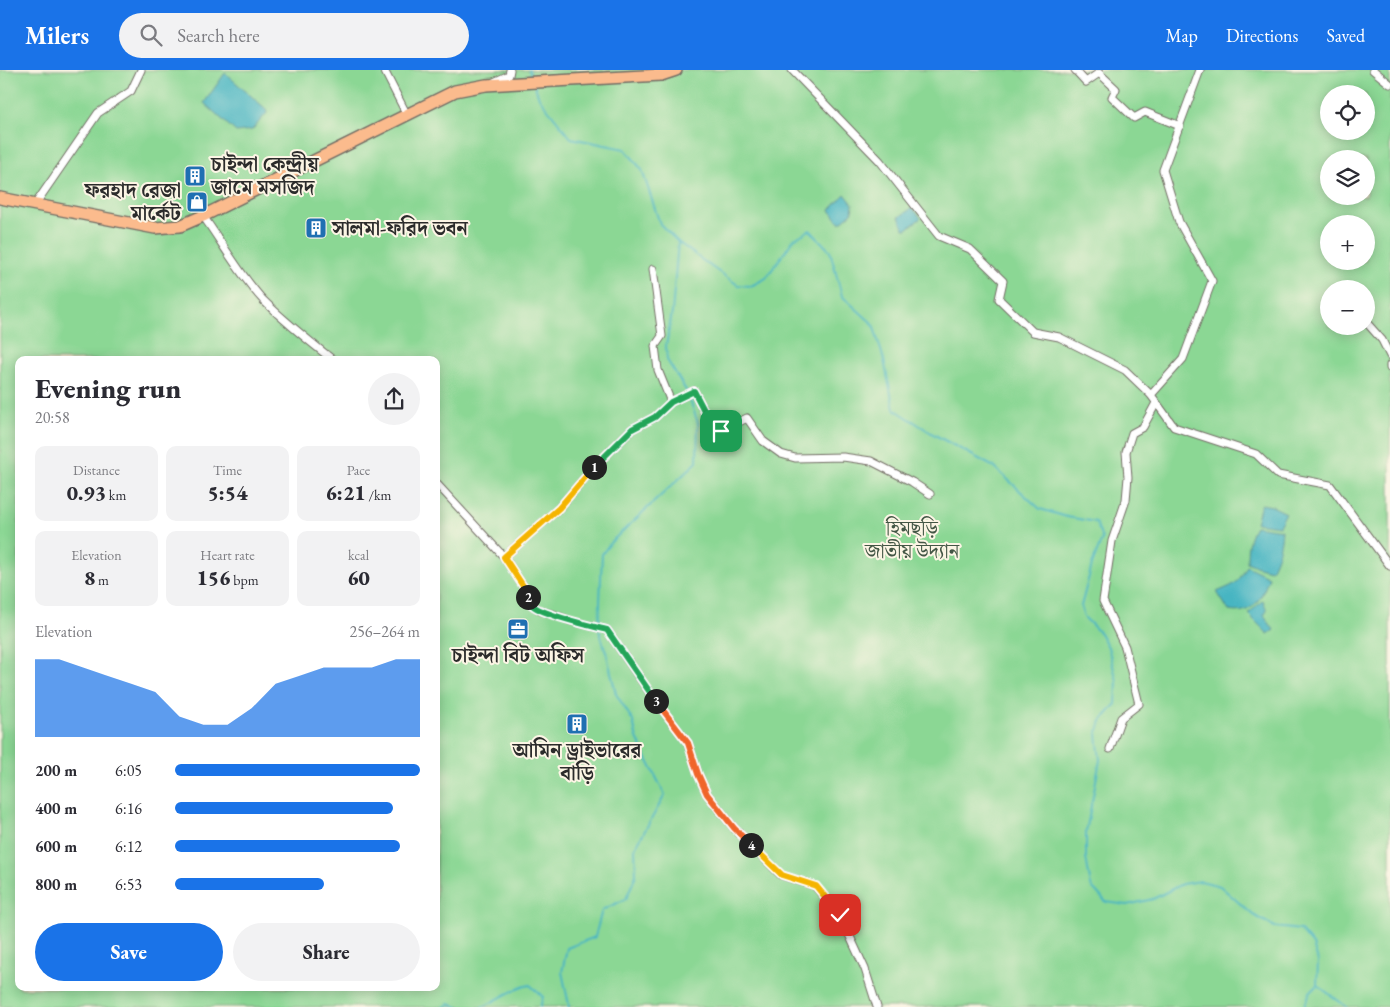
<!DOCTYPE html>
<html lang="en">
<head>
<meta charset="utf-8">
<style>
	body { margin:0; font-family:"EB Garamond","Noto Serif Bengali",serif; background:#f2f2f3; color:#2b2b33; height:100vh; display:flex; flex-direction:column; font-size:19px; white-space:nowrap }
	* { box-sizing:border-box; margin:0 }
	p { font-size:16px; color:#7c7c81 }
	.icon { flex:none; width:28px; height:28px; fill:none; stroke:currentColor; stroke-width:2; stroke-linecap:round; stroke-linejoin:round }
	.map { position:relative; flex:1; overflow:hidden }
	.panel { position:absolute; left:15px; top:286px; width:425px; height:635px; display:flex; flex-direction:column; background:#fff; border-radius:10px; box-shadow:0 2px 12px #0003 }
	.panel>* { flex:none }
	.controls { position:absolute; left:1320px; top:15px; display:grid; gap:10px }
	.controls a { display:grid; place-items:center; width:55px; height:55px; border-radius:50%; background:#fff; box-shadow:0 2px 12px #0003; font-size:25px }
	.pin { position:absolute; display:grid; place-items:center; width:42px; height:42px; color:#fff; margin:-21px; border-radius:10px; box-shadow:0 2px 8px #0006 }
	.km { position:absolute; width:25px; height:25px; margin:-12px; border-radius:50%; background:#222; color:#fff; font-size:14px; line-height:25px; text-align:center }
	.round { display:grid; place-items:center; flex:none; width:52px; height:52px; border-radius:26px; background:#f2f2f3 }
	.summary { display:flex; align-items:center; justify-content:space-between; height:85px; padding:0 20px }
	h1 { font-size:28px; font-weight:800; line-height:38px }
	.metrics { display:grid; grid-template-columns:repeat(3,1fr); gap:8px; height:85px; padding:5px 20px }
	.metrics div { display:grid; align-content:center; border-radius:10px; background:#f2f2f3; text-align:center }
	.metrics b { font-size:21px; font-weight:800 }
	.metrics small { font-size:14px; font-weight:400 }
	.metrics p { font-size:14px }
	.chart { height:140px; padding:10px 20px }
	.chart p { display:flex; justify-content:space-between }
	.chart svg { width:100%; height:90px; margin-top:5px; fill:#1a73e8; opacity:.7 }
	.button { display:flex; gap:10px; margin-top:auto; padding:10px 20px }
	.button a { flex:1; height:58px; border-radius:30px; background:#1a73e8; color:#fff; font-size:20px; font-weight:800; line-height:58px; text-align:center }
	.button a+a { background:#f2f2f3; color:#2b2b33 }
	ul { padding:0 20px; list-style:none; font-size:16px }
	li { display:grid; grid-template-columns:80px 60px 1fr; align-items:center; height:38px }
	li i { height:12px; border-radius:6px; background:#1a73e8 }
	header { display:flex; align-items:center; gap:30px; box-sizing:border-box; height:70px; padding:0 25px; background:#1a73e8; color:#fff }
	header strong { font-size:24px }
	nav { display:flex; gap:28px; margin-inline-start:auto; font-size:18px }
	.search { width:350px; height:45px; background:#f2f2f3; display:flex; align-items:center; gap:12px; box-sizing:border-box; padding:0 18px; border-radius:28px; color:#7c7c81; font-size:19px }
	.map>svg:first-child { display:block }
	.green { fill:#8bd794; stroke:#5b8160; fill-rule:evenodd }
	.water { fill:#47b5c2; stroke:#397076 }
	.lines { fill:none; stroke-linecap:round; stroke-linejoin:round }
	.stream { stroke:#47b5c2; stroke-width:2 }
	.minor-casing { stroke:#736d65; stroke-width:9 }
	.trunk-casing { stroke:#736d65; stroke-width:14 }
	.minor { stroke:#fff; stroke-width:7 }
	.trunk { stroke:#fbbb8d; stroke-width:11 }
	.split-1-casing { stroke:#fff; stroke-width:10 }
	.split-2-casing { stroke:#fff; stroke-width:10 }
	.split-3-casing { stroke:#fff; stroke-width:10 }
	.split-4-casing { stroke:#fff; stroke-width:10 }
	.split-5-casing { stroke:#fff; stroke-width:10 }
	.split-1 { stroke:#22a559; stroke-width:6 }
	.split-2 { stroke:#f5b400; stroke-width:6 }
	.split-3 { stroke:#22a559; stroke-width:6 }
	.split-4 { stroke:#f0652b; stroke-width:6 }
	.split-5 { stroke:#f5b400; stroke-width:6 }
	.labels { text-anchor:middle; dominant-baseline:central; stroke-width:4; stroke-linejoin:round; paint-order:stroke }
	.poi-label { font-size:20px; font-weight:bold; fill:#2b2b2b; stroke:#fcf5e5; text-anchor:start }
	.park-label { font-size:20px; fill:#435645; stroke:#fcf5e5 }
</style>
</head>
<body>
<header>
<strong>Milers</strong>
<div class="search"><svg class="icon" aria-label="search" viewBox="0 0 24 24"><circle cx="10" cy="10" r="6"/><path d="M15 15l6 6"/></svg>Search here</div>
<nav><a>Map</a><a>Directions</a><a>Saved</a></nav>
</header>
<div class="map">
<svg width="1390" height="937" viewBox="0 0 1390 937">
	<rect width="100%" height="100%" fill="#fcf5e5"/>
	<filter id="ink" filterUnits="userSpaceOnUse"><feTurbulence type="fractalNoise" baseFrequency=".02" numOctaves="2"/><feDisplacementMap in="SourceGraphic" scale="10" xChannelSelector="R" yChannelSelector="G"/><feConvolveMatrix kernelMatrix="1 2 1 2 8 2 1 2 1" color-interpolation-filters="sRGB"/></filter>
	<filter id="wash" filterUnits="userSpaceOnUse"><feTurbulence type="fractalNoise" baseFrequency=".0096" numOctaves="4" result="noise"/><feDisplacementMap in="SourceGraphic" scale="20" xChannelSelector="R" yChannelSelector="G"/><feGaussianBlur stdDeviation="1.12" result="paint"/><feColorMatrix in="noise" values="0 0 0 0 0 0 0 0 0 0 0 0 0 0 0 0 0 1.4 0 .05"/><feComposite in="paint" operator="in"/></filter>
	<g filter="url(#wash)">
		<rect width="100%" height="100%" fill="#f8e8d1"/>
		<path class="green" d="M0 0H1390V937H0ZM1329 24H1366V61H1329ZM1329 89H1366V126H1329ZM1329 154H1366V191H1329ZM1329 219H1366V256H1329ZM19 290H436V918H19Z"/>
		<g class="water">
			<polygon points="225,3 266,39 267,43 252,60 236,62 204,33"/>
			<polygon points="845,124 853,134 852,143 840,153 830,140"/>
			<polygon points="912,138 921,148 907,159 904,159 899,147"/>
			<polygon points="1261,434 1272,436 1286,443 1279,456 1256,453"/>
			<path d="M1255 456 1282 460C1281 475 1278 487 1271 500L1258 497 1247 492C1247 479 1248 467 1255 456Z"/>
			<path d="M1247 496 1269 507C1262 527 1254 546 1229 541L1217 522C1235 514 1237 515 1247 496Z"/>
			<polygon points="1263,530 1267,541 1264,545 1274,560 1268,564 1248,544"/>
		</g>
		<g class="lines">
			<g class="stream">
				<polyline points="529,0 531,7"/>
				<polyline points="535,16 539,28 571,68 625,79 642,100 660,154 678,172 713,198 738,215 751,216 766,208 794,169 810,160 830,181 842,226 873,254 884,290 894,339 933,364 994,397 1040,439 1067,447 1096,452 1102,469 1092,495 1081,536 1084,547 1100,563 1108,577 1117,611 1116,634 1101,651 1097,664 1100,690 1086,762 1086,788 1091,816 1106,832 1127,835 1153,829 1182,814 1201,811 1220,816 1253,845 1275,857 1300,860 1313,875 1318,891 1317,915 1347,937"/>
				<polyline points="678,172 672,243 666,276 667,290 687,322"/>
				<polyline points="599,556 602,484 611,472 697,392 698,353 689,327"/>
				<polyline points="444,937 449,934 458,937"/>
				<path d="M482 937C498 930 513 918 530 915L543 927 540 937"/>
				<polyline points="568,937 569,935 562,902 567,878 595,867 602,840 626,829 636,805 635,778 665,725 642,679 636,665 633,651 616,624 607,585 599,560"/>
				<polyline points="1304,937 1310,922 1317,915"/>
			</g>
		</g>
	</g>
	<g filter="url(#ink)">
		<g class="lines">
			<g class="minor-casing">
				<g id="minor">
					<polyline points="384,0 407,45"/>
					<polyline points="792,0 880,91 939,166 970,179 1003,211 999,229 1033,262 1059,267 1125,300 1151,325 1174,357 1256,384 1278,405 1330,415 1390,496"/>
					<polyline points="1075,0 1086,12 1099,3 1116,19 1112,27 1134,48 1145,42 1180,56"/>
					<polyline points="1373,0 1390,14"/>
					<polyline points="494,12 509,5 510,0"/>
					<polyline points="34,136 98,43 131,21 141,0"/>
					<path d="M203 146C223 174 240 205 263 230 285 252 309 271 333 290"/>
					<polyline points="1366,252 1382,270 1390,286"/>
					<polyline points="1390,295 1390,298"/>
					<polyline points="1151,325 1183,289 1212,211 1179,152 1163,100 1200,0"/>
					<polyline points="671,332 694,321 709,350 721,361 747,348 763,371 781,384 795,388 843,387 871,391 912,412 930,424"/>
					<polyline points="436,413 504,487 525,519 532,535 541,541 553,544 571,551 607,560 652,626 688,673 698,704 707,724 734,758 781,805 815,816 840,845 865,899 877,937"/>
					<polyline points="504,487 559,438 593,398 632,359 655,347 671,332 658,300 655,276 662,266 653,199"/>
					<polyline points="1110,679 1121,648 1139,634 1125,577 1103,531 1112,471 1126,430 1128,407 1126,382 1132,363 1143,357 1156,333"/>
				</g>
			</g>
			<g class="trunk-casing">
				<polyline id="trunk" points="0,128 155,158 180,156 203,146 455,21 486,15 661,5 676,0"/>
			</g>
			<use href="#minor" class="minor"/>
			<use href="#trunk" class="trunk"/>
		</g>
	</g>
	<g class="lines" filter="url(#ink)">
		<g class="split-1-casing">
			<polyline id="split-1" points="594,397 632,359 655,347 671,332 694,321 709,350 721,361"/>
		</g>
		<g class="split-2-casing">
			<polyline id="split-2" points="528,527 525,519 504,487 559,438 594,397"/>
		</g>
		<g class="split-3-casing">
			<path id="split-3" d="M528 527C529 529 530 532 531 534 539 544 592 556 607 560L656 631"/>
		</g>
		<g class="split-4-casing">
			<polyline id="split-4" points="656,631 688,673 698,704 707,724 734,758 751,775"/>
		</g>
		<g class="split-5-casing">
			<polyline id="split-5" points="751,775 782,805 816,816 840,845"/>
		</g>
		<use href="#split-1" class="split-1"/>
		<use href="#split-2" class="split-2"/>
		<use href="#split-3" class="split-3"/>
		<use href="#split-4" class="split-4"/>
		<use href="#split-5" class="split-5"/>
	</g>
	<defs>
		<g id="building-square" transform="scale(1.125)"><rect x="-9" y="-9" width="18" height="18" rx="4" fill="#1f6fb2" stroke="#fcf5e5"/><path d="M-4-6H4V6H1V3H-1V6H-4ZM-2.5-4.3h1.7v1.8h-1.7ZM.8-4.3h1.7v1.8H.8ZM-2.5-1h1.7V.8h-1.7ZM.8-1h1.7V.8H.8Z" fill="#fff"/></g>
		<g id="shop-square" transform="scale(1.125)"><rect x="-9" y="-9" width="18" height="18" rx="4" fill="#1f6fb2" stroke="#fcf5e5"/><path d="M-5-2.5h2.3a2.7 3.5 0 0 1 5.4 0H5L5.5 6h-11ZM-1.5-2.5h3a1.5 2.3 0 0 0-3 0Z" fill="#fff"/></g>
		<g id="office-square" transform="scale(1.125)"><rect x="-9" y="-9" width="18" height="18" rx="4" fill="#1f6fb2" stroke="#fcf5e5"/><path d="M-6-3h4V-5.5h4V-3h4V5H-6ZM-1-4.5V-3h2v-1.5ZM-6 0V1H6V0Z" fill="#fff"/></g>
	</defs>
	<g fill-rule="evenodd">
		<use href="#building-square" x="195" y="106"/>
		<use href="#shop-square" x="197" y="132"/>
		<use href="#building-square" x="316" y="158"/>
		<use href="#office-square" x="518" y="559"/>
		<use href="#building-square" x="577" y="654"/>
	</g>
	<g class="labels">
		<g class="poi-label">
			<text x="211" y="94">চাইন্দা কেন্দ্রীয়<tspan x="211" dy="23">জামে মসজিদ</tspan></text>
			<text x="181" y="120" text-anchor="end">ফরহাদ রেজা<tspan x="181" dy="23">মার্কেট</tspan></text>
			<text x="332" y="158">সালমা-ফরিদ ভবন</text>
			<text x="518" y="585" text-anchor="middle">চাইন্দা বিট অফিস</text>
			<text x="577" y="680" text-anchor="middle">আমিন ড্রাইভারের<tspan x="577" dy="23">বাড়ি</tspan></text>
		</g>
		<g class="park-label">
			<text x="912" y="458">হিমছড়ি<tspan x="912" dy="23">জাতীয় উদ্যান</tspan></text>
		</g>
	</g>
</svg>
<div class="controls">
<a><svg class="icon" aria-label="locate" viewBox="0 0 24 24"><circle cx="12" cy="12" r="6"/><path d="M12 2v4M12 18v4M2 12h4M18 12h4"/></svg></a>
<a><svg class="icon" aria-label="layers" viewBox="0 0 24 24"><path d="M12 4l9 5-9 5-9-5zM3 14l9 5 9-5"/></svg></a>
<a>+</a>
<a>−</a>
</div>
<div class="pin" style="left:721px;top:361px;background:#1e9e55"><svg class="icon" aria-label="arrive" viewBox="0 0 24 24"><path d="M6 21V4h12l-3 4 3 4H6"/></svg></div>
<div class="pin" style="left:840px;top:845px;background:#d93025"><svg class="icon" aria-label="check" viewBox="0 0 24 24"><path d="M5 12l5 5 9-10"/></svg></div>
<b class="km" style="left:594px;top:397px">1</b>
<b class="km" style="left:528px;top:527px">2</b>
<b class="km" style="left:656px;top:631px">3</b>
<b class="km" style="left:751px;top:775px">4</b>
<section class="panel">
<div class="summary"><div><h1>Evening run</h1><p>20:58</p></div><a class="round"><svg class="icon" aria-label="share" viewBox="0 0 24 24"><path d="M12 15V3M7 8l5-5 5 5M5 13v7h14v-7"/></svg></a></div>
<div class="metrics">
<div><p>Distance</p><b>0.93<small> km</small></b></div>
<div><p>Time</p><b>5:54</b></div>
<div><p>Pace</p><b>6:21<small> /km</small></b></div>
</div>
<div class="metrics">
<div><p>Elevation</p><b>8<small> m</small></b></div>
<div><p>Heart rate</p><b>156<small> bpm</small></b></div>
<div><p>kcal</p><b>60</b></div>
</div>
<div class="chart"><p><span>Elevation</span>256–264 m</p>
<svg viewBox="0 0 160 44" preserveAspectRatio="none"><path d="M0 44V6L10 6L20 10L30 14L40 18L50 22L60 34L70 38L80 38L90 30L100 18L110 14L120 10L130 10L140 10L150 6L160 6V44z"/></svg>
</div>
<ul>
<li><b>200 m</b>6:05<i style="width:100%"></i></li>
<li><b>400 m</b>6:16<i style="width:89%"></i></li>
<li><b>600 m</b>6:12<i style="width:92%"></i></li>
<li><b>800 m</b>6:53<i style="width:61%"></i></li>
</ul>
<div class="button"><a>Save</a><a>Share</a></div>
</section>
</div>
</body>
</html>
